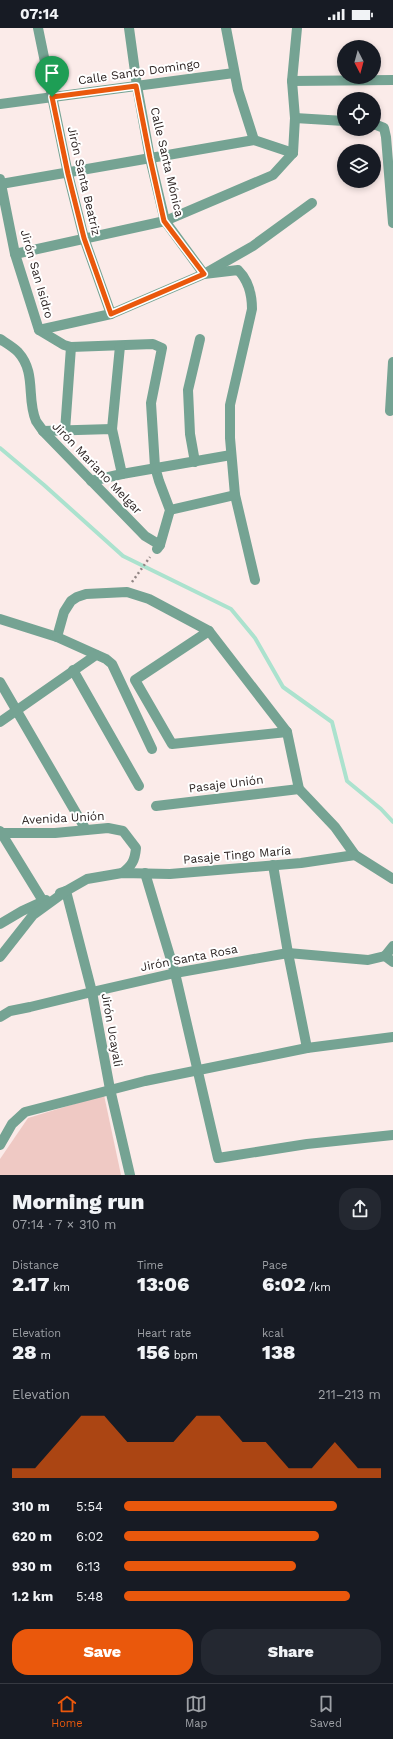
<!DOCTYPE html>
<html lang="en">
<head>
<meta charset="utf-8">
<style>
	body { margin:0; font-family:"Work Sans",sans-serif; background:#242831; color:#f1f3f6; height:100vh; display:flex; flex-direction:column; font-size:15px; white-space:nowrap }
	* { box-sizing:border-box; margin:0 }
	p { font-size:13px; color:#9ea1a6 }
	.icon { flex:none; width:22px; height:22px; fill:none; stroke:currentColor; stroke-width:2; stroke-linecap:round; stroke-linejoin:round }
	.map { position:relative; height:1147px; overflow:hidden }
	.details { display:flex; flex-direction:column; background:#171b24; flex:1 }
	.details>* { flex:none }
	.needle { width:26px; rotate:174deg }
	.controls { position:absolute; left:337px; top:12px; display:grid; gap:8px }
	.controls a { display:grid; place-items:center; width:44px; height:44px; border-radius:50%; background:#171b24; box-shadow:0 2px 6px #0003; font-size:20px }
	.pin { position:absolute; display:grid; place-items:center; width:34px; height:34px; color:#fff; margin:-41px -17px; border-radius:50% 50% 50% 0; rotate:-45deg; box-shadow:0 0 4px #0007 }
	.pin .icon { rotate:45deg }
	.round { display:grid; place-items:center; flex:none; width:42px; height:42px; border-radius:16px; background:#242831 }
	.summary { display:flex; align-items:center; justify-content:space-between; height:68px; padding:0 12px }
	h1 { font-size:22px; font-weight:800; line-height:30px }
	.metrics { display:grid; grid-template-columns:repeat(3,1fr); gap:6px; height:68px; padding:4px 12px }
	.metrics div { display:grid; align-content:center }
	.metrics b { font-size:20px; font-weight:800 }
	.metrics small { font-size:11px; font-weight:400 }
	.metrics p { font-size:11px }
	.chart { height:112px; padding:8px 12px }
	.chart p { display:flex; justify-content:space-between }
	.chart svg { width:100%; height:72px; margin-top:4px; fill:#ea580c; opacity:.7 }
	.cta { display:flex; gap:8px; margin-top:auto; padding:8px 12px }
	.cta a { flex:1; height:46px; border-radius:16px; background:#ea580c; color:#fff; font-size:16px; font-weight:800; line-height:46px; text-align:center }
	.cta a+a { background:#242831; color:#f1f3f6 }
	ul { padding:0 12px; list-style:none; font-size:13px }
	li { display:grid; grid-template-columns:64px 48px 1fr; align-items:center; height:30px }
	li i { height:10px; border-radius:5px; background:#ea580c }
	.status { display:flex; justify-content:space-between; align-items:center; height:28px; padding:0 20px; background:#171b24; direction:ltr }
	.status svg { height:11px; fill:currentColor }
	.tabs { display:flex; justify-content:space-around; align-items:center; height:56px; border-top:1px solid #363941; background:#171b24; font-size:11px; color:#9ea1a6 }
	.tabs a { display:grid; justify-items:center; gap:2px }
	.tabs .active { color:#ea580c }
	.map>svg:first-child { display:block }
	.green { fill:#efc9c4 }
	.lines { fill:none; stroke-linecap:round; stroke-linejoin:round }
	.stream { stroke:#abe2ce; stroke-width:4 }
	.path { stroke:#908483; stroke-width:2.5; stroke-dasharray:2 3; stroke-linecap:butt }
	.minor { stroke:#75a393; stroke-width:10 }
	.route-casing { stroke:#fff; stroke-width:8 }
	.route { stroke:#ea580c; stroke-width:5 }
	.labels { text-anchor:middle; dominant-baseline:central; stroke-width:4; stroke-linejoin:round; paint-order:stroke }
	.street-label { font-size:12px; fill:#2c2322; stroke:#fff }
</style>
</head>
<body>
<div class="status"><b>07:14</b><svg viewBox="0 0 49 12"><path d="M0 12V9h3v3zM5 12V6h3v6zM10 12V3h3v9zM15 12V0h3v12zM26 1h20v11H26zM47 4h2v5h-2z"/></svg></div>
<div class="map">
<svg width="393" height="1147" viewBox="0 0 393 1147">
	<rect width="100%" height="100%" fill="#fbebe9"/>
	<polygon class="green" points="104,1067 121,1147 0,1147 0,1131 28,1090"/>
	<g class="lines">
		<polyline class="stream" points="0,420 44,457 123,528 231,581 255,610 283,659 332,694 347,753 381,781 393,794"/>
		<polyline class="path" points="132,554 150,529"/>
		<g class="minor">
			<polyline points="38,0 68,146 84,210 111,286"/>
			<path d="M129 0 137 58 150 130 165 193 204 246 238 242C249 253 252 266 252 281L230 377V410L235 467 255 552"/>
			<polyline points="226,0 238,62 254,112"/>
			<polyline points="292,53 393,52"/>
			<polyline points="0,76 234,45"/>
			<polyline points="295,90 344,93"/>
			<polyline points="374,96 384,100 386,109 393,195"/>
			<polyline points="293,125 295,90 292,53 297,0"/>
			<polyline points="0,151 15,226 39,302 64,317 71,319 153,316 162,320 151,375 155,439 159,453 170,482 160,517 157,521"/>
			<polyline points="1,156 254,112 293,125"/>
			<polyline points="15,226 165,193 273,147 293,125"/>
			<polyline points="39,302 111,286 204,246 253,218 312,175"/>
			<path d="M0 311C6 315 13 319 18 324 37 345 26 370 36 393 38 396 41 400 43 403L145 508 160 517"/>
			<polyline points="390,383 393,334"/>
			<polyline points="112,401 120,318"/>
			<polyline points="43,403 112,401 122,446 231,427"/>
			<polyline points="65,403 71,319"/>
			<polyline points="195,434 190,406 188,362 200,311"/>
			<polyline points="91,453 122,446"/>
			<polyline points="170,482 235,467"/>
			<polyline points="0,591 57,609 106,631 112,636 152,721"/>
			<polyline points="209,603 287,704"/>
			<polyline points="57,609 64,584 71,573 77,569 86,566 127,564 149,571 209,603 135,652 172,716 287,704 299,761 335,799 355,827 393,851"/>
			<polyline points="73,642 139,758"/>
			<polyline points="0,654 86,802"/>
			<polyline points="0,694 96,627"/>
			<polyline points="156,778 299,761"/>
			<polyline points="0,803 43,873"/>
			<path d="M0 805H55L108 800 123 803 136 820C135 832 132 838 122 845"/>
			<polyline points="273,837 288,925 307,1020"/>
			<polyline points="145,845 175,945 218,1130 307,1116 393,1107"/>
			<polyline points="60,865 66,863 92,964 110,1061 130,1147"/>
			<polyline points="0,896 22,883 46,872"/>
			<polyline points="385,928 393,918"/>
			<polyline points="385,928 393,934"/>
			<polyline points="0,929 33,887 66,863 87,851 122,845 170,846 301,835 355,827"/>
			<polyline points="0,989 10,983 30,979 92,964 175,945 288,925 368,932 385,928"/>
			<polyline points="0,1117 12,1096 25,1084 145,1053 307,1020 393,1009"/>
		</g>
	</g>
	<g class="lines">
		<g class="route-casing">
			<polygon id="route" points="136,58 150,130 164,193 204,246 111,286 84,210 68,146 52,69"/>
		</g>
		<use href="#route" class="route"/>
	</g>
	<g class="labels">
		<g class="street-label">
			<text transform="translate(139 44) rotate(-8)">Calle Santo Domingo</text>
			<text transform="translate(167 134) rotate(77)">Calle Santa Mónica</text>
			<text transform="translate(84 153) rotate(77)">Jirón Santa Beatriz</text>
			<text transform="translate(37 246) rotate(74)">Jirón San Isidro</text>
			<text transform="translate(97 440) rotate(46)">Jirón Mariano Melgar</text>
			<text transform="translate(226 756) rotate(-7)">Pasaje Unión</text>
			<text transform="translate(63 790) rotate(-3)">Avenida Unión</text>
			<text transform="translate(237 827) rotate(-5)">Pasaje Tingo María</text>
			<text transform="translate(189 930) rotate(-11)">Jirón Santa Rosa</text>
			<text transform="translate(112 1002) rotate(80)">Jirón Ucayali</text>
		</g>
	</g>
</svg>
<div class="controls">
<a><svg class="needle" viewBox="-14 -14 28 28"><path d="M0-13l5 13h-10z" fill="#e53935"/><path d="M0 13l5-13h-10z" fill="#9ea1a6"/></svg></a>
<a><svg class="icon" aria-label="locate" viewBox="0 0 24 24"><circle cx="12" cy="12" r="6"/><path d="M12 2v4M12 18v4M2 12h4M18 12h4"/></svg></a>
<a><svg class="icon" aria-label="layers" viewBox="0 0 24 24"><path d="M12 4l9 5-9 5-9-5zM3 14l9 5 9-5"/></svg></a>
</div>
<div class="pin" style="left:52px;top:69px;background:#1e9e55"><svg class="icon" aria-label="arrive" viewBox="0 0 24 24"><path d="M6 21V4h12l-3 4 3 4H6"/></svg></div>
</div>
<section class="details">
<div class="summary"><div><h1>Morning run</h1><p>07:14 · 7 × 310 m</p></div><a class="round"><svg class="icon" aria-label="share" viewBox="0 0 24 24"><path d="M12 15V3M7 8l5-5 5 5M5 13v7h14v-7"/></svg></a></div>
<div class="metrics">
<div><p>Distance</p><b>2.17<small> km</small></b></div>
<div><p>Time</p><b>13:06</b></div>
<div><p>Pace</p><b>6:02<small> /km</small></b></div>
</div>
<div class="metrics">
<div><p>Elevation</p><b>28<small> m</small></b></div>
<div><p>Heart rate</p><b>156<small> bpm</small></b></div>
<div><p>kcal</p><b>138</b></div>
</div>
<div class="chart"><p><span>Elevation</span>211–213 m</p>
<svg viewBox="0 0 160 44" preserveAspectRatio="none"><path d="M0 44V38L10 38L20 22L30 6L40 6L50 22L60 22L70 22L80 6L90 6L100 22L110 22L120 38L130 38L140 22L150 38L160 38V44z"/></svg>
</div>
<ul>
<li><b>310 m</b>5:54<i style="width:83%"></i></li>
<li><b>620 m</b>6:02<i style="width:76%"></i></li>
<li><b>930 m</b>6:13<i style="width:67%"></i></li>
<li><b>1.2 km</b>5:48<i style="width:88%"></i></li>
</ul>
<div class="cta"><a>Save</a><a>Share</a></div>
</section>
<nav class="tabs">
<a class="active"><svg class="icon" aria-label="home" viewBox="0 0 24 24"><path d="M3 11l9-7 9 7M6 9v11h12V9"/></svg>Home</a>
<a><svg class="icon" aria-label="map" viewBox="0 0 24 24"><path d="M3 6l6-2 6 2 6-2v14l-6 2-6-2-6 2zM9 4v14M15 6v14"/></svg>Map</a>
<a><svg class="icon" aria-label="saved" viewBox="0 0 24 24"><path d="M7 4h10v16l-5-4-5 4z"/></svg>Saved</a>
</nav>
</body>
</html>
